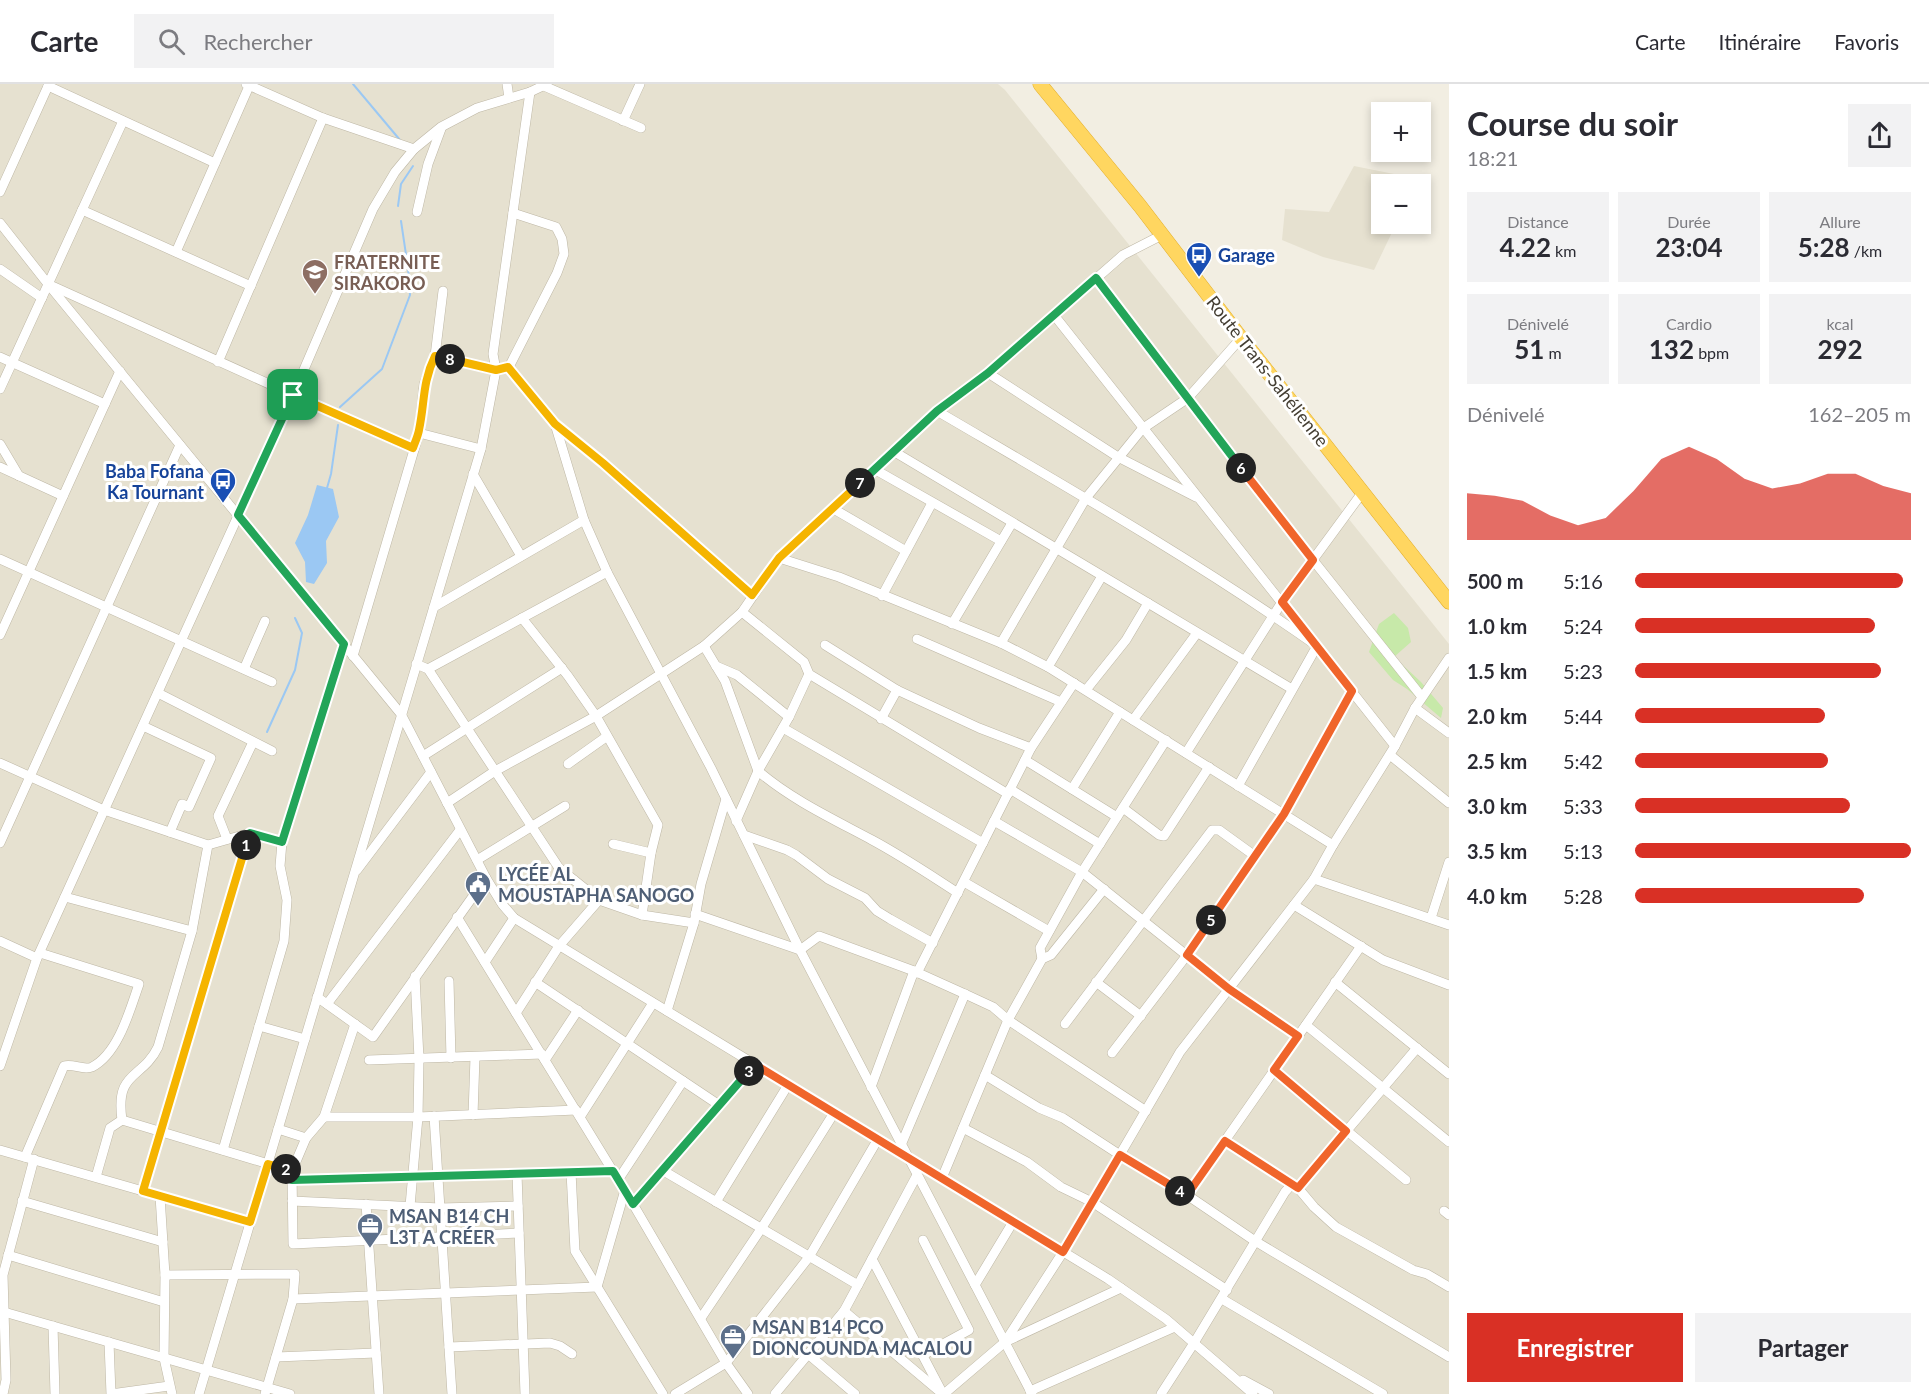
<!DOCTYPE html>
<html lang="fr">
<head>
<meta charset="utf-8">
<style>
	body { margin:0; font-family:Lato,sans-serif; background:#f2f2f3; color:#2b2b33; height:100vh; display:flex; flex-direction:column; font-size:22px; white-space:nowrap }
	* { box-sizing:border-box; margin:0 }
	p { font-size:20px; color:#7c7c81 }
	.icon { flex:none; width:33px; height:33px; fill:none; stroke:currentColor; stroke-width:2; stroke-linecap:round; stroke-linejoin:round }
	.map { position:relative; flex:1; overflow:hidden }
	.panel { display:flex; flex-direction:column; background:#fff; width:480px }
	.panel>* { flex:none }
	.buttons { position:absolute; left:1371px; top:18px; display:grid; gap:12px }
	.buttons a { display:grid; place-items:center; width:60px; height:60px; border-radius:0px; background:#fff; box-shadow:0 3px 9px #0003; font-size:30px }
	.pin { position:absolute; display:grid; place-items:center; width:51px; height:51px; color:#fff; margin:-26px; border-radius:12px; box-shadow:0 3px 9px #0006 }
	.km { position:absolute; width:30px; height:30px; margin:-15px; border-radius:50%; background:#222; color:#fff; font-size:16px; line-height:30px; text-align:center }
	.round { display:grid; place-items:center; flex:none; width:63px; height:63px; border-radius:0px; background:#f2f2f3 }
	.head { display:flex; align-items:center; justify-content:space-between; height:102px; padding:0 18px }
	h1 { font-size:33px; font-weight:700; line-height:45px }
	.metrics { display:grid; grid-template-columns:repeat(3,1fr); gap:9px; height:102px; padding:6px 18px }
	.metrics div { display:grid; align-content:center; border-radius:0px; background:#f2f2f3; text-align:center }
	.metrics b { font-size:26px; font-weight:700 }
	.metrics small { font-size:16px; font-weight:400 }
	.metrics p { font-size:16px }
	.chart { height:168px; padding:12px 18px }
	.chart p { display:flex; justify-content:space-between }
	.chart svg { width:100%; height:108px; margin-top:6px; fill:#d93025; opacity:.7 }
	.cta { display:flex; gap:12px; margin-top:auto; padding:12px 18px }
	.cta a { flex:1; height:69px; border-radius:0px; background:#d93025; color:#fff; font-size:24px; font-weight:700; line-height:69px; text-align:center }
	.cta a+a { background:#f2f2f3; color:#2b2b33 }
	ul { padding:0 18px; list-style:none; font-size:20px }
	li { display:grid; grid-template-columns:96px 72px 1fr; align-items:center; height:45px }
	li i { height:15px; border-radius:8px; background:#d93025 }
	header { display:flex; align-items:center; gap:36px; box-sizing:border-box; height:84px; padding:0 30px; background:#fff; border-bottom:2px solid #e1e1e2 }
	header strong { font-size:28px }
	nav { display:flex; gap:33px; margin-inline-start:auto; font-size:21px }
	.search { width:420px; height:54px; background:#f2f2f3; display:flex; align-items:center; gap:15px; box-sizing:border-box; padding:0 21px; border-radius:0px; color:#7c7c81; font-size:22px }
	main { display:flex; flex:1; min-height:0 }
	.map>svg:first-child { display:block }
	.residential { fill:#e6e1d0 }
	.green { fill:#c7e9a9 }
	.water { fill:#9bc8f3 }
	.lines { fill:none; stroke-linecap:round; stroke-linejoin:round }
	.stream { stroke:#9bc8f3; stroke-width:2 }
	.minor-casing { stroke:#beb7a5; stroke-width:10 }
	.highway-casing { stroke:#e3ae2b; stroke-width:15 }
	.minor { stroke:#fff; stroke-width:9 }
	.highway { stroke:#ffd660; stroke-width:14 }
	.split-1-casing { stroke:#fff; stroke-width:12 }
	.split-2-casing { stroke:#fff; stroke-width:12 }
	.split-3-casing { stroke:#fff; stroke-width:12 }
	.split-4-casing { stroke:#fff; stroke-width:12 }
	.split-5-casing { stroke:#fff; stroke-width:12 }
	.split-6-casing { stroke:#fff; stroke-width:12 }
	.split-7-casing { stroke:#fff; stroke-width:12 }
	.split-8-casing { stroke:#fff; stroke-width:12 }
	.split-9-casing { stroke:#fff; stroke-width:12 }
	.split-1 { stroke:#22a559; stroke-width:8 }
	.split-2 { stroke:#f5b400; stroke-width:8 }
	.split-3 { stroke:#22a559; stroke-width:8 }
	.split-4 { stroke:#f0652b; stroke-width:8 }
	.split-5 { stroke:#f0652b; stroke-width:8 }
	.split-6 { stroke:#f0652b; stroke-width:8 }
	.split-7 { stroke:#22a559; stroke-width:8 }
	.split-8 { stroke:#f5b400; stroke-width:8 }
	.split-9 { stroke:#f5b400; stroke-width:8 }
	.labels { text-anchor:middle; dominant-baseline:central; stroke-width:6; stroke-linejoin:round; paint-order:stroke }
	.transit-label { font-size:18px; font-weight:bold; fill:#164399; stroke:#fff; text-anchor:start }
	.education-label { font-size:18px; font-weight:bold; fill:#785e54; stroke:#fff; text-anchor:start }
	.street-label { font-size:18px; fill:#443e33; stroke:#fff }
	.service-label { font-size:18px; font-weight:bold; fill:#4e5e75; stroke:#fff; text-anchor:start }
</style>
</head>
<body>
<header>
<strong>Carte</strong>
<div class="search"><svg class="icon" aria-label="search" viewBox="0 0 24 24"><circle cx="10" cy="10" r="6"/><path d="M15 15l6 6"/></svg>Rechercher</div>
<nav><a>Carte</a><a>Itinéraire</a><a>Favoris</a></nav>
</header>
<main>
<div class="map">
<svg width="1449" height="1310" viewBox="0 0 1449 1310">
	<rect width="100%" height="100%" fill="#f2eee2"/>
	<g class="residential">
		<polygon points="0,0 998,0 1005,6 1449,560 1449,1310 0,1310"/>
		<polygon points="1354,82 1409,93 1407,100 1382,100 1382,140 1396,140 1374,186 1323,173 1282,156 1285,125 1329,128"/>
	</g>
	<polygon class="green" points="1394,529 1408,544 1411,558 1394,573 1421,598 1443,624 1441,634 1407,605 1393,596 1369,568 1379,540"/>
	<polygon class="water" points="317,401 333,405 339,433 326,457 327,479 314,500 306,498 305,478 295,459 308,431"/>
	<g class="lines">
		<g class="stream">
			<polyline points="353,0 400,56"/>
			<polyline points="398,122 401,100 413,82"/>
			<polyline points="340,323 382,285 410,211 408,184 401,137"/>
			<polyline points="327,404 331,390 338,341"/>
			<polyline points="267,648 295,586 302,549 295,534"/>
		</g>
		<g class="minor-casing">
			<g id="minor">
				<polyline points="246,0 323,34 414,65"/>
				<polyline points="507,0 509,14"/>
				<polyline points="48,2 215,79"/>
				<polyline points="544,2 641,44"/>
				<polyline points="623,37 640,0"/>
				<polyline points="0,108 49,0"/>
				<polyline points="82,126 251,202"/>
				<polyline points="417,128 428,80 441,45"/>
				<polyline points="0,139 48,200 401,630 486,794 502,820 514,834 1108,1195 1166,1235 1253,1310"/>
				<polyline points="176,168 250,0"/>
				<polyline points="0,185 42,214"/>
				<polyline points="1096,194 1313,476 1422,613"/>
				<polyline points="50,201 413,365"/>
				<polyline points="443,207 435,272 496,286 509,283 555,340 584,436 607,488 711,684 800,866 1032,1310"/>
				<polyline points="1054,231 1395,662"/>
				<polyline points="0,273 105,320"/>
				<polyline points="218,278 323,34"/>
				<polyline points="509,283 557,189 564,170 562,155 556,143 513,129"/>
				<polyline points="988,289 1118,373 1196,413"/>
				<polyline points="0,305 123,37"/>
				<path d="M937 327C1065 402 1195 476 1317 562L1238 702"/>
				<polyline points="555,340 603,379 752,511"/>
				<polyline points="419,349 424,300 435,272"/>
				<polyline points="0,360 19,392"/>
				<polyline points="893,367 1292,605"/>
				<polyline points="0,383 63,412"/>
				<polyline points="874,385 1001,457"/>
				<polyline points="473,390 521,472"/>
				<polyline points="832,424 906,467"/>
				<polyline points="779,474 839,493 1001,559 1048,583 1333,761"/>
				<polyline points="0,475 272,598"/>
				<polyline points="882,512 932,419"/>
				<polyline points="434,523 584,436"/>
				<polyline points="742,528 804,578 809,590 1008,710"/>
				<polyline points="522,534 568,592 596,632 658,741 651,769 642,831"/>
				<polyline points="952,540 1012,439"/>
				<polyline points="0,551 120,287"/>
				<polyline points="917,555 1061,618"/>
				<polyline points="1001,559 1086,414 1142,345 1188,314 1241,254"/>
				<polyline points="825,561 897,606 979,644 1031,664"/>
				<path d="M704 562 725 597 758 687C792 716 833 735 872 756 902 772 930 791 958 809"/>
				<polyline points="353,572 419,349 481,365"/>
				<polyline points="416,580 428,585 559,784 599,816 642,831 694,839"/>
				<polyline points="716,582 737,591 789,633"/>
				<polyline points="1048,583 1102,492"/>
				<polyline points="244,585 265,537"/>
				<polyline points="428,585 607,488"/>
				<polyline points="1086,606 1126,556 1148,519"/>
				<polyline points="158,609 272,667"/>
				<polyline points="1415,624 1449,649"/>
				<polyline points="881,635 897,606"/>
				<polyline points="1133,636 1197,549"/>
				<polyline points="143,642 211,674 189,723 182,720 170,748"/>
				<polyline points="783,644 983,759"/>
				<polyline points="1186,669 1282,518 1362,409"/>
				<polyline points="1390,671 1449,719"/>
				<polyline points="423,672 562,584"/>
				<polyline points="1025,676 1117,733"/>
				<polyline points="0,679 104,726 208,761"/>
				<polyline points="568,680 606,653"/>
				<polyline points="1010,705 1100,760"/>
				<polyline points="1072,705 1120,628"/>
				<polyline points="447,719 495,687 596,632 704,562 742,528 779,474 937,327 988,289 1123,171 1162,151"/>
				<polyline points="1123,724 1159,751 1164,752 1209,683"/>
				<polyline points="736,737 758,687 789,633 809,590"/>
				<polyline points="994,737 1082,788 1229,905 1298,952"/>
				<polyline points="744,751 787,766 796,771 828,795 865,814 877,827 890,835 933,859"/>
				<polyline points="227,755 218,732 253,658"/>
				<polyline points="0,759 180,361"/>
				<polyline points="613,760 651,769"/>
				<polyline points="477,776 565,722"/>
				<polyline points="357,786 431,688"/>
				<polyline points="1314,795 1449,841"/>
				<polyline points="964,798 1049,847"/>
				<polyline points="65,813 192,847"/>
				<polyline points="1294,821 1383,876 1449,901"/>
				<polyline points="695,830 800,866 819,852 914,887 965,910 993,923 1008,936 1146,1027"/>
				<polyline points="457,833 633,1120 726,1279 748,1310"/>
				<polyline points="1431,834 1449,778"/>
				<polyline points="0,857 37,874"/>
				<polyline points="1042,875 1040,864 1082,788 1166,656"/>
				<polyline points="485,878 514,834"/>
				<polyline points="917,889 1031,664 1074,599"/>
				<polyline points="449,897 451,974"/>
				<polyline points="535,898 719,1021"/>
				<polyline points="1096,898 1141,932"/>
				<polyline points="1335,898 1449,990"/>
				<polyline points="317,913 373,953 486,794"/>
				<polyline points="327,920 460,746"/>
				<polyline points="667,927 694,839 701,800 726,715"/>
				<polyline points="516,929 559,862 599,816"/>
				<polyline points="355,940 324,1033 306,1054 292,1087 293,1160 519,1149"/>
				<polyline points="1065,940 1212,746 1219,746 1255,772"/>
				<polyline points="1306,941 1449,1058"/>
				<polyline points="259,942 305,955"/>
				<polyline points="1112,969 1187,871 1284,730 1352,607"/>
				<polyline points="369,976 542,970"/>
				<polyline points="545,976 578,926"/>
				<polyline points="0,982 37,874 293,311 373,125 395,88 414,65 441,43 477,24 530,8 547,0"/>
				<polyline points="1274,986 1406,1096"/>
				<polyline points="985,991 1039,1024 1063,1034 1120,1071 1187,1111 1255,1157 1449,1273"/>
				<polyline points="871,1003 914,887"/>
				<polyline points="473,1031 475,973"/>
				<polyline points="434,1032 452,1310"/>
				<polyline points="324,1033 418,1033 576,1026"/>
				<polyline points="580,1033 653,919"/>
				<path d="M122 1036C115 986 142 996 158 963L192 847 208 761 250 749 282 758"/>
				<polyline points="963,1044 1027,1078 1061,1103 1092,1118 1227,1206"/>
				<polyline points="278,1045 306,1054"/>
				<polyline points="1225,1057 1298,1104 1314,1123 1336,1143 1413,1186 1427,1190 1449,1203"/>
				<polyline points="901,1061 965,910"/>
				<polyline points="0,1066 251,1138"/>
				<polyline points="223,1066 284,857 287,816 280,782 282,758 344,560"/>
				<path d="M25 1073 64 982C73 979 83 987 92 983 118 970 130 926 139 900L40 869"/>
				<polyline points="662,1086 858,1201"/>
				<polyline points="571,1088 575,1167 663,1310"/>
				<polyline points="517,1090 525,1310"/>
				<polyline points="96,1093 110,1044 122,1036 292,1087"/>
				<polyline points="942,1094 1008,936 1042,875 1051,871 1104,805"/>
				<polyline points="292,1096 613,1087"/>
				<polyline points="618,1096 683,997"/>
				<polyline points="1298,1104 1417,964"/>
				<polyline points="143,1107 250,749"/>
				<polyline points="1187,1111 1361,862"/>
				<polyline points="160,1112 165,1191 164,1274 172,1310"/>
				<polyline points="22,1117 163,1158"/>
				<polyline points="292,1117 440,1124 518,1122"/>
				<polyline points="716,1118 788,1001"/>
				<polyline points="366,1120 379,1310"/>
				<polyline points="633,1120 754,980"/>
				<polyline points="410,1122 418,1033 419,975 415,892"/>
				<polyline points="1444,1127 1449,1131"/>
				<polyline points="8,1171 164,1218"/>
				<polyline points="872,1175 943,1310"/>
				<polyline points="165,1191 295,1190 293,1215 265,1310"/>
				<polyline points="975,1201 1013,1138"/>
				<polyline points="293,1215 597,1203 625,1106"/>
				<polyline points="1222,1215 1383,1310"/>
				<polyline points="844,1227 939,1307"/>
				<polyline points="4,1228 290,1310"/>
				<polyline points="701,1234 761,1145 834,1029"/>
				<polyline points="53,1242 55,1310"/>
				<polyline points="109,1258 111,1310 169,1302"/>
				<polyline points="1005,1258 1063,1168 1180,968 1314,795 1333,761 1395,662 1415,624 1449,574"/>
				<polyline points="449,1263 550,1259 560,1262 572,1270"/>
				<polyline points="808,1270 855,1310"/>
				<polyline points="923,1271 969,1246 923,1156"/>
				<polyline points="276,1273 376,1269"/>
				<polyline points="1243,1296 1269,1310"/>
				<polyline points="1030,1307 1175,1243"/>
				<polyline points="3,1310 6,1296 3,1191 34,1075"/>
				<polyline points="199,1310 481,365 496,286 493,270 530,8"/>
				<polyline points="675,1310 726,1279 809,1173 878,1055"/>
				<polyline points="775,1310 844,1227 917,1091"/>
				<polyline points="944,1310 1005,1258 1121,1204"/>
				<polyline points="1161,1310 1194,1259 1285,1108 1292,1100"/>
			</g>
		</g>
		<g class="highway-casing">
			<polyline id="highway" points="1040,0 1140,122 1241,254 1449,518"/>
		</g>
		<use href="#minor" class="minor"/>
		<use href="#highway" class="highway"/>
	</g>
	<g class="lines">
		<g class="split-1-casing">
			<polyline id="split-1" points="246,761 250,749 282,758 344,560 238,431 293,311"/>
		</g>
		<g class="split-2-casing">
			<polyline id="split-2" points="246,761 143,1107 250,1138 268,1080 286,1085"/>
		</g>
		<g class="split-3-casing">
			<polyline id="split-3" points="286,1085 292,1087 292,1096 613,1087 633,1120 749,987"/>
		</g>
		<g class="split-4-casing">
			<polyline id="split-4" points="749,987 754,980 1063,1168 1120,1071 1180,1107"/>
		</g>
		<g class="split-5-casing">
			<polyline id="split-5" points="1180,1107 1187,1111 1225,1057 1298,1104 1346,1047 1274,986 1298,952 1229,905 1187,871 1211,836"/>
		</g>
		<g class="split-6-casing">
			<polyline id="split-6" points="1211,836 1284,730 1352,607 1282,518 1313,476 1241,384"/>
		</g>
		<g class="split-7-casing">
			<polyline id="split-7" points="860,399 937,327 988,289 1096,194 1241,384"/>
		</g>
		<g class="split-8-casing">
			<polyline id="split-8" points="450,275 496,286 508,283 555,340 603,379 752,511 779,474 860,399"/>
		</g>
		<g class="split-9-casing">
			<path id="split-9" d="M293 311 413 364C415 358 418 352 419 346 425 318 422 299 435 272L450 275"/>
		</g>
		<use href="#split-1" class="split-1"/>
		<use href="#split-2" class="split-2"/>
		<use href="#split-3" class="split-3"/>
		<use href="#split-4" class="split-4"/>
		<use href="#split-5" class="split-5"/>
		<use href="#split-6" class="split-6"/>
		<use href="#split-7" class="split-7"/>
		<use href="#split-8" class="split-8"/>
		<use href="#split-9" class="split-9"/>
	</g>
	<defs>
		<g id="bus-pin" transform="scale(1.35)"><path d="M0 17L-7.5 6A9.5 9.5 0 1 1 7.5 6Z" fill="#1a4fb4" stroke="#fff"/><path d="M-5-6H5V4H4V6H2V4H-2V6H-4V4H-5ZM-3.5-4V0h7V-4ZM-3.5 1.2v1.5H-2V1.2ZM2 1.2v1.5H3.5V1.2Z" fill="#fff"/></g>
		<g id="school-pin" transform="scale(1.35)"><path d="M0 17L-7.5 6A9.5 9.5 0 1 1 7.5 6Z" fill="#8d6e63" stroke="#fff"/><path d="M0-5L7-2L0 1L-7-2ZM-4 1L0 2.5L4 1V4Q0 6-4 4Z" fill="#fff"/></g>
		<g id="civic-pin" transform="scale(1.35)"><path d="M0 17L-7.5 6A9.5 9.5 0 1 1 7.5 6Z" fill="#5c6f8a" stroke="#fff"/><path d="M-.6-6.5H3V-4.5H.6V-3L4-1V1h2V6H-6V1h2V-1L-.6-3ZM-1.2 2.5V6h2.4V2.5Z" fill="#fff"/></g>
		<g id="office-pin" transform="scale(1.35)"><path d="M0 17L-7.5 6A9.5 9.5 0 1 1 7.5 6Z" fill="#5c6f8a" stroke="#fff"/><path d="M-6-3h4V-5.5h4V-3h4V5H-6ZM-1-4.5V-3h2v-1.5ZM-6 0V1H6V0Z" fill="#fff"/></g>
	</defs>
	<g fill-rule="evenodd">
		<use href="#bus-pin" x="1199" y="171"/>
		<use href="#school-pin" x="315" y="188"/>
		<use href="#bus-pin" x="223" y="397"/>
		<use href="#civic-pin" x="478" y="800"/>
		<use href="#office-pin" x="370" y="1142"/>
		<use href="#office-pin" x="733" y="1253"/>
	</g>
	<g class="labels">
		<g class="transit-label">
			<text x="1218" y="171">Garage</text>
			<text x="204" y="387" text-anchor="end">Baba Fofana<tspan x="204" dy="21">Ka Tournant</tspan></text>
		</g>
		<g class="education-label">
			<text x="334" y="178">FRATERNITE<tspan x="334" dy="21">SIRAKORO</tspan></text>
		</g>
		<g class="street-label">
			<text transform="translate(1268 287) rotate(52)">Route Trans-Sahélienne</text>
		</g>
		<g class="service-label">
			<text x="498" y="790">LYCÉE AL<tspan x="498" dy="21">MOUSTAPHA SANOGO</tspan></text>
			<text x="389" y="1132">MSAN B14 CH<tspan x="389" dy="21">L3T A CRÉER</tspan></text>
			<text x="752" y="1243">MSAN B14 PCO<tspan x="752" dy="21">DIONCOUNDA MACALOU</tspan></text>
		</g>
	</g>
</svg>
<div class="buttons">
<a>+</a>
<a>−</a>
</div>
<div class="pin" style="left:293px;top:311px;background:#1e9e55"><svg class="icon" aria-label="arrive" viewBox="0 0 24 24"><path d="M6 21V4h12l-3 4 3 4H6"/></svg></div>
<b class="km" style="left:246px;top:761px">1</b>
<b class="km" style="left:286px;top:1085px">2</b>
<b class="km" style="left:749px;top:987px">3</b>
<b class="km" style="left:1180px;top:1107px">4</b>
<b class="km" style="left:1211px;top:836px">5</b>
<b class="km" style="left:1241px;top:384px">6</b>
<b class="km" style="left:860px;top:399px">7</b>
<b class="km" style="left:450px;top:275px">8</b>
</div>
<section class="panel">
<div class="head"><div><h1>Course du soir</h1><p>18:21</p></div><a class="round"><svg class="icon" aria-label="share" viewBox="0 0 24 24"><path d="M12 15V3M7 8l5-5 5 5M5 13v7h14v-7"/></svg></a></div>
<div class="metrics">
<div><p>Distance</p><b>4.22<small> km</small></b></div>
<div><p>Durée</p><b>23:04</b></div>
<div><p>Allure</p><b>5:28<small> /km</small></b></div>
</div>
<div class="metrics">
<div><p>Dénivelé</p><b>51<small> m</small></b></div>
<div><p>Cardio</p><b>132<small> bpm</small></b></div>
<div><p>kcal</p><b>292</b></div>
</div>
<div class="chart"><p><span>Dénivelé</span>162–205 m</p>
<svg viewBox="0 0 160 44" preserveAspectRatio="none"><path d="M0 44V25L10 26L20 28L30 34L40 38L50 35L60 24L70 11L80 6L90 11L100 19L110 23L120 21L130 17L140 17L150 22L160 25V44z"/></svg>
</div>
<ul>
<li><b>500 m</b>5:16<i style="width:97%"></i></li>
<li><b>1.0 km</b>5:24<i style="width:87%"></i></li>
<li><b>1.5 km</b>5:23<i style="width:89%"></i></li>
<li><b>2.0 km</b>5:44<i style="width:69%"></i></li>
<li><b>2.5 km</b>5:42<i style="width:70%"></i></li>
<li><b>3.0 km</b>5:33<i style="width:78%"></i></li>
<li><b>3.5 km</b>5:13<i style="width:100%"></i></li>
<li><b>4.0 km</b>5:28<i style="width:83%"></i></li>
</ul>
<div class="cta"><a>Enregistrer</a><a>Partager</a></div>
</section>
</main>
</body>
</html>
